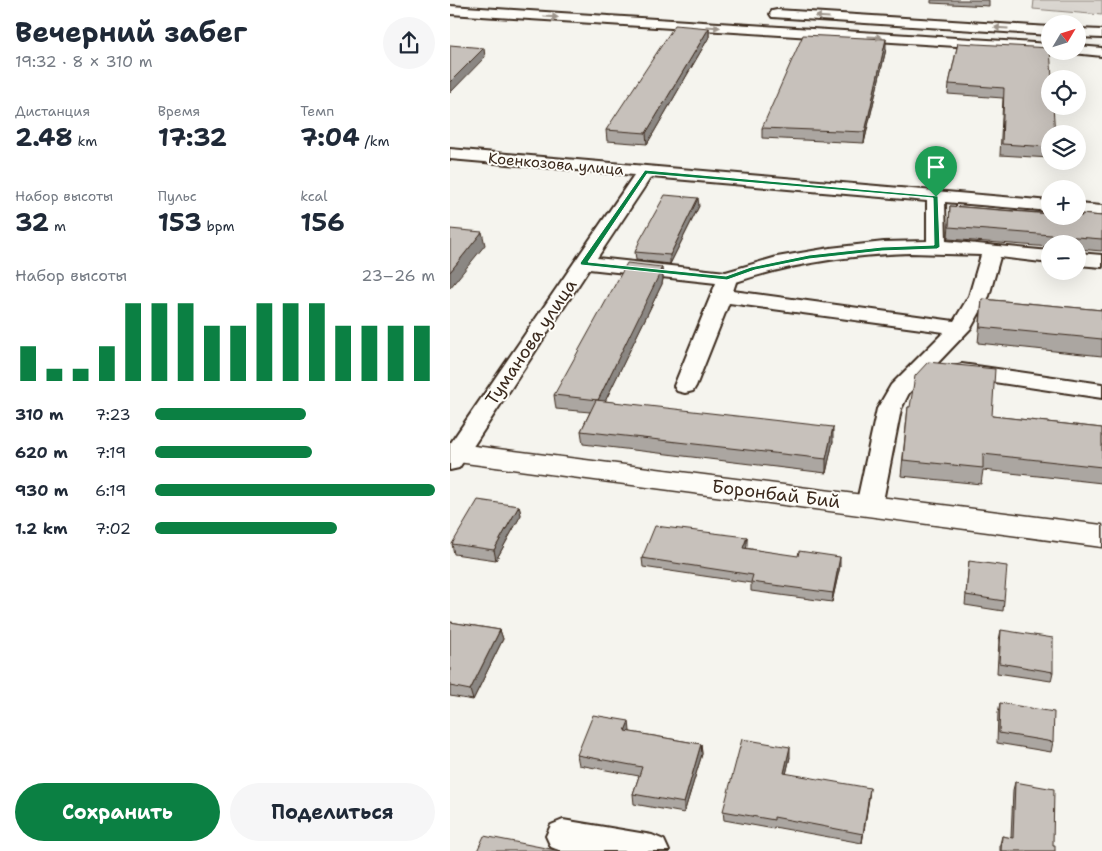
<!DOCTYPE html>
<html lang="ru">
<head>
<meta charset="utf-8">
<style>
	body { margin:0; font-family:"Shantell Sans",sans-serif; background:#f6f6f7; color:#1f2937; height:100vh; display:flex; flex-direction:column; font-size:19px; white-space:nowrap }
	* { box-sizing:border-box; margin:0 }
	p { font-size:16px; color:#747a83 }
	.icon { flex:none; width:28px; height:28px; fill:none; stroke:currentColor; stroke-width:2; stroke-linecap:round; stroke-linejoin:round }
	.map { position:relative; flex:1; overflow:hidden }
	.details { display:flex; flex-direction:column; background:#fff; width:450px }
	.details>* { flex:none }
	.needle { width:32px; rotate:52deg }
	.fabs { position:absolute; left:591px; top:15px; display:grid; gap:10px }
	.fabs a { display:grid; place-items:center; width:45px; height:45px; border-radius:50%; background:#fff; box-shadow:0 5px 20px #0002; font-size:25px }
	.pin { position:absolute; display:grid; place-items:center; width:42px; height:42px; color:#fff; margin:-51px -21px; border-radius:50% 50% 50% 0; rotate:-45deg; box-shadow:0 0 5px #0007 }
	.pin .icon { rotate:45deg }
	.round { display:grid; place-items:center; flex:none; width:52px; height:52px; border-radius:26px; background:#f6f6f7 }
	.head { display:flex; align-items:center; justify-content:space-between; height:85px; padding:0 15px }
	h1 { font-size:28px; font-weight:700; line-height:38px }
	.stats { display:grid; grid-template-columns:repeat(3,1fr); gap:8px; height:85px; padding:5px 15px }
	.stats div { display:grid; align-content:center }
	.stats b { font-size:25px; font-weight:700 }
	.stats small { font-size:14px; font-weight:400 }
	.stats p { font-size:14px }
	.chart { height:140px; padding:10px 15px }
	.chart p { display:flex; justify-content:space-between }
	.chart svg { width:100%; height:90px; margin-top:5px; stroke:#0b8043; stroke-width:6 }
	.primary-button { display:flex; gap:10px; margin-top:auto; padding:10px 15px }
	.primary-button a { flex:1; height:58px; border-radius:30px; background:#0b8043; color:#fff; font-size:20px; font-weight:700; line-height:58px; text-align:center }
	.primary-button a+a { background:#f6f6f7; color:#1f2937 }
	ul { padding:0 15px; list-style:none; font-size:16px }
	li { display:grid; grid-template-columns:80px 60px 1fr; align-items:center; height:38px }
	li i { height:12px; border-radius:6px; background:#0b8043 }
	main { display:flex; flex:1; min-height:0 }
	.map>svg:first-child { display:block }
	.green { fill:#dad6d0; stroke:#8a8077 }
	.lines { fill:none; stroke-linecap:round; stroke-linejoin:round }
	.street-casing { stroke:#3b2a1e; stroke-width:4 }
	.secondary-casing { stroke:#3b2a1e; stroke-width:3 }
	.street { fill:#fdfcf7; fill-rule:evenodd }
	.secondary { fill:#fdfcf7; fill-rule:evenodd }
	.wall { fill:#aba6a1; stroke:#3b2a1e }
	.shaded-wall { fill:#8b8783; stroke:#3b2a1e }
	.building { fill:#c7c1bb; stroke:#3b2a1e }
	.oneway { fill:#9c938a }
	.route { fill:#0b8043; stroke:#fff; fill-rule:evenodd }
	.labels { text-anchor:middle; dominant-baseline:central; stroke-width:4; stroke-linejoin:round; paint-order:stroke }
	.far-street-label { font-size:15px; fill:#3b2a1e; stroke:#fdfcf7 }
	.street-label { font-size:18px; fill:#3b2a1e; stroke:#fdfcf7 }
</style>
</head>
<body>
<main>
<section class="details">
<div class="head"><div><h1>Вечерний забег</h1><p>19:32 · 8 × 310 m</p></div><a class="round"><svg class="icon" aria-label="share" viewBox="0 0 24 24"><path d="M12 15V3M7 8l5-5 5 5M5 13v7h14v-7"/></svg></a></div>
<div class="stats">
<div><p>Дистанция</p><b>2.48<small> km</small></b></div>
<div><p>Время</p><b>17:32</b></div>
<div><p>Темп</p><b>7:04<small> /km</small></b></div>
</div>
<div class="stats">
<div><p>Набор высоты</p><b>32<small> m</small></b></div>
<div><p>Пульс</p><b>153<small> bpm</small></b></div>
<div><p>kcal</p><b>156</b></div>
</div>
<div class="chart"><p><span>Набор высоты</span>23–26 m</p>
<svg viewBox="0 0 160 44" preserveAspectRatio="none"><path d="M5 44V27M15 44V38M25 44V38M35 44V27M45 44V6M55 44V6M65 44V6M75 44V17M85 44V17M95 44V6M105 44V6M115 44V6M125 44V17M135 44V17M145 44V17M155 44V17"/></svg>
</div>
<ul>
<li><b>310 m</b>7:23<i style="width:54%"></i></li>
<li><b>620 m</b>7:19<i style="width:56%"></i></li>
<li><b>930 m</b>6:19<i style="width:100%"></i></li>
<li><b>1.2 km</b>7:02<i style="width:65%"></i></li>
</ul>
<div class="primary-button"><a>Сохранить</a><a>Поделиться</a></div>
</section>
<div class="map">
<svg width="652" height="851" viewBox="0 0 652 851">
	<rect width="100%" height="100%" fill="#f5f4ee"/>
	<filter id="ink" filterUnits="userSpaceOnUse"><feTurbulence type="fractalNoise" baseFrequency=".02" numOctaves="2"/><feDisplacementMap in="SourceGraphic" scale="10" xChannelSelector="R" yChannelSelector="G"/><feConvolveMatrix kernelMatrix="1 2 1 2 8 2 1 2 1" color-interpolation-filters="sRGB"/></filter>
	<g filter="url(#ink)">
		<polygon class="green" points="584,0 652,0 652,15 583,9"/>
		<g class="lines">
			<g class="street-casing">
				<g id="street">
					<polygon points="0,6 600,44 600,51 604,51 600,52 0,14"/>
					<polygon points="327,10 600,27 600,35 322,17 320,14 322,11"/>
					<polygon points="628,29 652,30 652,38 628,37"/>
					<polygon points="628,46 652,48 652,56 623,53 622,51 628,51"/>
					<path d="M0 149 600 201V211L495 202 496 241 600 251V263L550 257 539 296 521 328 459 393 451 409 432 506 428 512 419 515 410 512 406 506 427 409 441 385 494 332 279 303 246 386 243 391 235 393 227 391 224 386 266 283 139 269 9 468 0 470V444L184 175 0 159ZM201 177 477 201V241L434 242 380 248 327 257 276 272 147 258ZM460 253 531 255 519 296 504 321 283 291 286 282C343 263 400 255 460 253Z"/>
					<polygon points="628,204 652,206 652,216 628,214"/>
					<polygon points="628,253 652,255 652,267 628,265"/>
					<polygon points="512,364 652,384 652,398 504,376 501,371 504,366"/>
					<polygon points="113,820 202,835 214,840 219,851 111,851 101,847 96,836 101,825"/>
				</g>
			</g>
			<g class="secondary-casing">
				<polygon id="secondary" points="0,443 652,525 652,547 0,461"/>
			</g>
			<use href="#street" class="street"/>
			<use href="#secondary" class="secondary"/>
		</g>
		<g class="wall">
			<polygon points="481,0 539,0 539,6 481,3"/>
			<polygon points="259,28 259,37 197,144 157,141 156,130"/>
			<polygon points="508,43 600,134 600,158 550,155 553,98 498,94 499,84"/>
			<polygon points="436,49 414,143 312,138 312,128"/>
			<polygon points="249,206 220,264 186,260 185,252"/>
			<polygon points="500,206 631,216 631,214 652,216 652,251 628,249 628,244 600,244 600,247 498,239"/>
			<polygon points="213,279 212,284 155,401 383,441 376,473 133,444 131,431 140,412 106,409 104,395"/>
			<polygon points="532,299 652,310 652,356 528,343"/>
			<polygon points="458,407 652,428 652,483 533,470 531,484 451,476"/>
			<polygon points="69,506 71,515 46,560 4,554 2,544"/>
			<polygon points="297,537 296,548 390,566 382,602 301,591 301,583 193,567 192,558"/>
			<polygon points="519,561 554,601 553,611 515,605"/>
			<polygon points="0,622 50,630 53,639 23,700 0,696"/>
			<polygon points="551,630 603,672 601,681 547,673 549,640"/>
			<polygon points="550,703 603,742 601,752 547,743 548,713"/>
			<polygon points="180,731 180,732 251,744 252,754 234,813 184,804 183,794 189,776 129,765 127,755"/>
			<polygon points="340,757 336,774 419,798 412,843 324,827 324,829 274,820 273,811"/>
			<polygon points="565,782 603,845 605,851 550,851 550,844 552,836 561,838 563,790"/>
		</g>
		<g class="shaded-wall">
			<polygon points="259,28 259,37 197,144 196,133"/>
			<polygon points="436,39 436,49 414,143 415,132"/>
			<polygon points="34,48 35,57 0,93 0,82"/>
			<polygon points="248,198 249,206 220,264 220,255"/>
			<polygon points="32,232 35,245 0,288 0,272"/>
			<polygon points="212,267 213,279 212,284 149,414 148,400"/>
			<polygon points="383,427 383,441 376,473 376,459"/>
			<polygon points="69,506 71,515 46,560 44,550"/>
			<polygon points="297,537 297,546 294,557 293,548"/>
			<polygon points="390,557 390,566 382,602 383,593"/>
			<polygon points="50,630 53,639 23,700 20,690"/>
			<polygon points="179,721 180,731 176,741 175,731"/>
			<polygon points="251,744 252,754 234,813 234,803"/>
			<polygon points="340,747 340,757 334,783 334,773"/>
			<polygon points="420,788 419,798 412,843 413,834"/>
		</g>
		<g class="building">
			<polygon points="225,25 259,28 196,133 156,130"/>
			<polygon points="353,35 436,39 415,132 312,128"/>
			<polygon points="508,43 600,48 602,79 600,79 600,106 603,106 605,134 600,134 600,147 552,144 554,88 499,84"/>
			<polygon points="0,45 34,48 0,82"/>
			<polygon points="215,195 248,198 220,255 185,252 190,240"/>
			<polygon points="500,206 600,214 600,216 632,216 631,214 652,216 652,239 499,227"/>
			<polygon points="0,229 32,232 0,272"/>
			<polygon points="177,263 212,267 210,271 211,271 148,400 104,395"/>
			<polygon points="532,299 652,310 652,339 530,327"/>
			<polygon points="478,362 545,369 542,416 652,428 652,467 533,454 533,468 453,460 458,407 460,407 465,376"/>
			<polygon points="146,400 383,427 376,459 131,431"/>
			<polygon points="28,500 69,506 44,550 2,544"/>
			<polygon points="205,526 297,537 293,548 348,556 349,551 390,557 383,593 301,582 303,575 192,558"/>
			<polygon points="519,561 557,566 554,601 516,595"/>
			<polygon points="0,622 50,630 20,690 0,686"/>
			<polygon points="551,630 603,638 603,672 549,663"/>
			<polygon points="550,703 604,712 603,742 549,733"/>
			<polygon points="143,715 179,721 175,731 251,744 234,803 183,794 192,767 127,755"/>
			<polygon points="292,739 340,747 334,773 420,788 413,834 324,817 324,820 273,811"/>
			<polygon points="565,782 604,789 603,845 605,845 605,851 551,851 552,836 563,838"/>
			<polygon points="34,836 111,851 27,851"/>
		</g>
		<defs><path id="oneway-solid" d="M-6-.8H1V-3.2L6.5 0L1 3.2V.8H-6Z" transform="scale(1.25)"/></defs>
		<g class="oneway">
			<use href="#oneway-solid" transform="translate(101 17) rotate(4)"/>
			<use href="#oneway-solid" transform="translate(372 17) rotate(-176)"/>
			<use href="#oneway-solid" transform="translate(263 27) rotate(4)"/>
			<use href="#oneway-solid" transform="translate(551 28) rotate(-176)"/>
			<use href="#oneway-solid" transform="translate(425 37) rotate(4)"/>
		</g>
	</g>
	<path class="route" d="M195 170 488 196 490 247 487 249 432 251 359 259 305 270 277 280 131 265 130 263ZM197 174 483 198 484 245 432 247 359 255 301 267 276 276 138 262Z"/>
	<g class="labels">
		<g class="far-street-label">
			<text transform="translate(106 164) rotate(5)">Коенкозова улица</text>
		</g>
		<g class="street-label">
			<text transform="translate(81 342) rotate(-56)">Туманова улица</text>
			<text transform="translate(326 494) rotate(7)">Боронбай Бий</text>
		</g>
	</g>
</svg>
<div class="fabs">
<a><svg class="needle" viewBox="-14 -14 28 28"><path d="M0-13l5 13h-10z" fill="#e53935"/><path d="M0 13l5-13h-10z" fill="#747a83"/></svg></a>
<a><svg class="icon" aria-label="locate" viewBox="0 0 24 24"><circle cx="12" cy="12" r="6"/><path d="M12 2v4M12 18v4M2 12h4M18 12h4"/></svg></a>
<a><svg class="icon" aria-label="layers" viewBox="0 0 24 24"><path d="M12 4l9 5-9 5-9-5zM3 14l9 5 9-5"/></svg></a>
<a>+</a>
<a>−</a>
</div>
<div class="pin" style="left:486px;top:197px;background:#1e9e55"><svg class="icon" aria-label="arrive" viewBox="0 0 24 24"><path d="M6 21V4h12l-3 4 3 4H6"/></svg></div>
</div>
</main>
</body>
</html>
